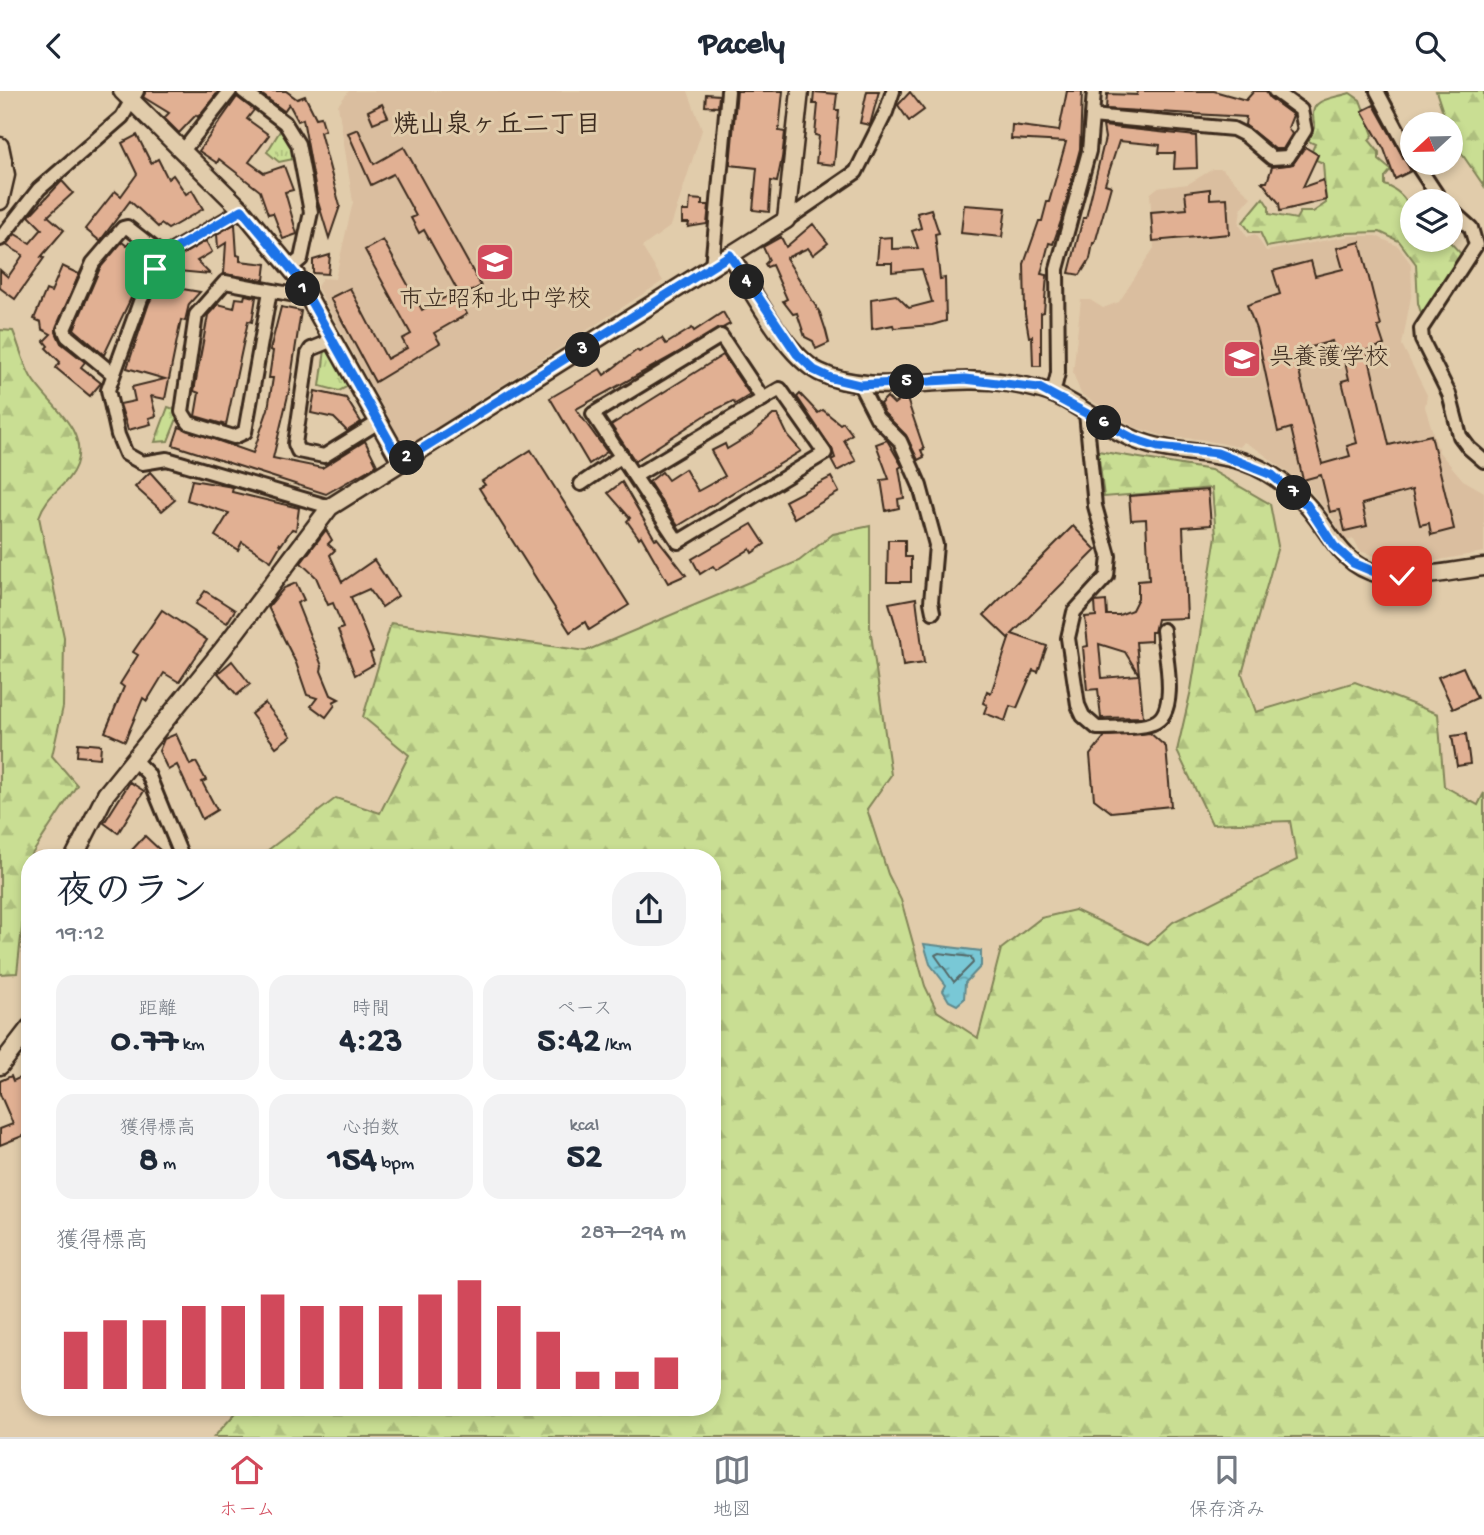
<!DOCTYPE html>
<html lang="ja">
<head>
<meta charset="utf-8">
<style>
	body { margin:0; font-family:"Gochi Hand","Klee One",sans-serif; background:#f2f2f3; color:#1f2937; height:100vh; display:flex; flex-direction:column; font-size:26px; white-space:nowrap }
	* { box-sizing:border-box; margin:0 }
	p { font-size:23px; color:#747a83 }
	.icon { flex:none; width:38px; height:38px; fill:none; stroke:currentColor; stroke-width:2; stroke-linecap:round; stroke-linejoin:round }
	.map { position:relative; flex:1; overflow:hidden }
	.side { position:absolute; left:21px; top:758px; width:700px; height:567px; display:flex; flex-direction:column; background:#fff; border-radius:28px; box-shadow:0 4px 10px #0003 }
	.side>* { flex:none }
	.needle { width:46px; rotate:248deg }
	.buttons { position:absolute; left:1400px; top:21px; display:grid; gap:14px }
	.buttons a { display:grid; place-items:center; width:63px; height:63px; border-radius:50%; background:#fff; box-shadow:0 4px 10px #0003; font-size:35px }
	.pin { position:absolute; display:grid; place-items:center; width:60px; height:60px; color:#fff; margin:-30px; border-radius:14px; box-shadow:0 4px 10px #0006 }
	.km { position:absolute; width:35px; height:35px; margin:-18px; border-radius:50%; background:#222; color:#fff; font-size:19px; line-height:35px; text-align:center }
	.round { display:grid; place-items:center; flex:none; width:74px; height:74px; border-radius:28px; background:#f2f2f3 }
	.summary { display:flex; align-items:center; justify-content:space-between; height:119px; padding:0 35px }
	h1 { font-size:38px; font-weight:700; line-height:52px }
	.stats { display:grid; grid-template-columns:repeat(3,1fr); gap:10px; height:119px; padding:7px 35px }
	.stats div { display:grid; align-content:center; border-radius:18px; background:#f2f2f3; text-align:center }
	.stats b { font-size:35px; font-weight:700 }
	.stats small { font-size:19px; font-weight:400 }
	.stats p { font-size:19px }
	.chart { height:196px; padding:14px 35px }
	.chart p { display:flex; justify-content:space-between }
	.chart svg { width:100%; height:126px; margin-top:7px; stroke:#d1495b; stroke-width:6 }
	header { display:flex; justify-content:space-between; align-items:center; height:91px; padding:0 35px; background:#fff; font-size:32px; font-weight:700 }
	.menu { display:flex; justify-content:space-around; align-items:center; height:98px; border-top:2px solid #e0e1e3; background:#fff; font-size:19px; color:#747a83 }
	.menu a { display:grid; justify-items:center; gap:4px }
	.menu .current { color:#d1495b }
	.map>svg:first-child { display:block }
	.built { fill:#dabe9f }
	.forest { fill:url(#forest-firs); stroke:#828458; stroke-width:2 }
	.park { fill:url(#park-tufts); stroke:#828458; stroke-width:2 }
	.water { fill:url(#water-ripples); stroke:#60898c; stroke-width:2 }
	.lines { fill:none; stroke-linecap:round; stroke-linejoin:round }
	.shore { stroke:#546968; stroke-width:2 }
	.building { fill:#e1b093; stroke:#3b2a1e; stroke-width:2; fill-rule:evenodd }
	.minor-casing { stroke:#3b2a1e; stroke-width:18 }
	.tertiary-casing { stroke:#3b2a1e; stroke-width:21 }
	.minor { stroke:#e1ccab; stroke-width:12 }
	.tertiary { stroke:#e1ccab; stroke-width:16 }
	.route-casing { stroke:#fff; stroke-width:14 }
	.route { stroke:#1a73e8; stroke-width:9 }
	.labels { text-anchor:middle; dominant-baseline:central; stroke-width:6; stroke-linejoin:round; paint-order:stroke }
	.poi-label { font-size:24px; fill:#3b2a1e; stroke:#e1ccab }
	.neighbourhood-label { font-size:26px; font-weight:bold; fill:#3b2a1e; stroke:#e1ccab }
</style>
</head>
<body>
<header><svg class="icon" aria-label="back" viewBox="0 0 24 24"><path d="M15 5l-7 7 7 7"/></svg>Pacely<svg class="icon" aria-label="search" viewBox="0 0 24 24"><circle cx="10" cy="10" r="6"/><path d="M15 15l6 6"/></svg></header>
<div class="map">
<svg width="1484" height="1346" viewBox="0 0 1484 1346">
	<defs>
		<pattern id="forest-firs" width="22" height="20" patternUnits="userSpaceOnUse" patternTransform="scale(1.75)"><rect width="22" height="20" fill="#c9de93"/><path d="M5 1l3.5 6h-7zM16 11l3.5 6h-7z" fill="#aebf7e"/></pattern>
		<pattern id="park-tufts" width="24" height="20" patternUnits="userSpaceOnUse" patternTransform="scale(1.75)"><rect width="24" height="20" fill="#c9de93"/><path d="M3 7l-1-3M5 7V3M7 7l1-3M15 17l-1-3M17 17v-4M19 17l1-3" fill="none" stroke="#aebf7e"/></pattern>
		<pattern id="water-ripples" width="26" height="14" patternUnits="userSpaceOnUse" patternTransform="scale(1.75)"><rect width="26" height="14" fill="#79c8d6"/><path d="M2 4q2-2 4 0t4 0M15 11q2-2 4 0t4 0" fill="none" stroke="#64a3ad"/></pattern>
	</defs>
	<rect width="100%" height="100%" fill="#e1ccab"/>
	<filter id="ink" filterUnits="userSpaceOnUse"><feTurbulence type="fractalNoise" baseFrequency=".0143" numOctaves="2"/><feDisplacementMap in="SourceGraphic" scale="14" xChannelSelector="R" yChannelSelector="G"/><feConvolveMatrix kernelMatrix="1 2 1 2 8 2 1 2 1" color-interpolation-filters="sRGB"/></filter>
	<g filter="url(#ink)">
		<g class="built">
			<polygon points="349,0 688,0 702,39 671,135 642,156 663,190 411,353 402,351 317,196 322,187 335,188 353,111 338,14"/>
			<polygon points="1213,78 1222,78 1251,106 1241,118 1239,133 1247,146 1255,143 1266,160 1351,145 1376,145 1398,155 1411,173 1412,200 1402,254 1427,304 1425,316 1439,361 1463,389 1484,401 1484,461 1405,475 1360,460 1354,448 1345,450 1332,426 1307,396 1258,359 1244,351 1240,356 1199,348 1167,346 1134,336 1081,303 1073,282 1081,209 1090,209 1103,217 1119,211 1154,157 1150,103 1157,97 1188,93"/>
		</g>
		<g class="forest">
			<polygon points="1436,0 1484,0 1484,95 1451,47 1451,33 1447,33"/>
			<path d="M1350 2 1360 9 1373 44 1369 49 1379 61V69L1391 79 1385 86V94C1412 104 1412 124 1412 149H1448L1466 168 1424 232 1418 212 1416 173 1399 150 1380 141 1346 142 1267 156 1260 141H1250L1243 131 1263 107 1269 116V123L1296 128 1300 121H1313L1326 112 1323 72 1316 69 1318 64 1312 60 1315 53 1308 50 1315 35C1306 7 1328 9 1350 2Z"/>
			<path d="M0 239 13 240C19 254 23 272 31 286 46 312 89 337 76 374 68 396 47 401 39 426L64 546 63 616 52 665 77 694 30 766 17 882 0 883Z"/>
			<polygon points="1098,360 1211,379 1270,413 1278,455 1242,583 1256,621 1355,591 1438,623 1444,695 1478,714 1484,702 1484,1346 214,1346 241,1316 712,1316 712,766 259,766 336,707 380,722 409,664 363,626 391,532 586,560 799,470 833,443 870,435 870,536 891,684 867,718 888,783 901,809 925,895 937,920 978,947 1001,858 1041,827 1075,819 1148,853 1173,831 1297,769 1290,730 1212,733 1177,660 1191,599 1216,445 1212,397 1104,406"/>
		</g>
		<g class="park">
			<polygon points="283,35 298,67 279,71 267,61"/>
			<polygon points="334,257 352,293 339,300 320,295 325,259"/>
			<polygon points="168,316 180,320 168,350 155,351"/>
		</g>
		<polygon class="water" points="924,853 981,860 981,875 965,892 964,908 957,914 949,910 943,900 946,894 930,873"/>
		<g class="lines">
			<polygon class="shore" points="939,862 971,866 973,872 954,891 935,864"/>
		</g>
		<g class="building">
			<polygon points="146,0 219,0 198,26 196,24 179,42 164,27 169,22 143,6"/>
			<polygon points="257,0 286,0 297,8 305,5 316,27 321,26 325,39 320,41 340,115 329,147 318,111 303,28 298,30 289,13 284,20"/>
			<polygon points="737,0 783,0 779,40 785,41 782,67 777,91 771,90 769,121 753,119 757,77 730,74"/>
			<polygon points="867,0 879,0 870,34 860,32"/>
			<polygon points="1067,0 1082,0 1080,58 1061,130 1053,153 1049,152 1041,183 1047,184 1044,221 1041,222 1041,275 1033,275 1032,245 1029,246 1025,223 1024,173 1039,130 1042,130 1047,111 1049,111 1066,51 1011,48 1012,34 1059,40"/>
			<polygon points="1138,0 1214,0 1246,9 1254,0 1266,0 1270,7 1293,24 1288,37 1292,43 1283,58 1275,58 1245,34 1246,26 1106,18 1107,3 1137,4"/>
			<polygon points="814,1 837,3 835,19 839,19 834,74 816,72 819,45 815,44 818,13 813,13"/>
			<polygon points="910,1 924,19 909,30 898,14"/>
			<polygon points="706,3 719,4 718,16 705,15"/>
			<polygon points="237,6 254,19 247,28 269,44 249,71 264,82 284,75 293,99 285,101 297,143 283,148 273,122 268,123 260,100 219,68 217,72 199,60"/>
			<polygon points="382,13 388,26 373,32 368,20"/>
			<polygon points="1374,14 1411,80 1395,88 1384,58 1362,20"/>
			<polygon points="1103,35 1196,45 1197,77 1174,78 1175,62 1159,62 1160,54 1119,50 1105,93 1111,95 1095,152 1093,152 1090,168 1080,184 1069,182 1083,127 1086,127 1105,47"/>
			<polygon points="358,38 374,73 404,56 481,195 461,206 424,139 419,142 411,127 416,125 393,83 371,94 348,42"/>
			<polygon points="137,44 151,72 158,68 168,88 173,84 186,103 192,99 203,118 168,138 161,133 158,136 130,110 100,150 85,138 115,100 121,105 137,83 122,52"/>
			<polygon points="1305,56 1318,64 1303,96 1323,89 1326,109 1280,120 1279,112 1262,91 1267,91 1272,76 1293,73"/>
			<polygon points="62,90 73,102 48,125 64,139 41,166 44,167 15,208 0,197 0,179 8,186 23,164 6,154 15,143 30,152 42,138 29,125"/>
			<polygon points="1210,98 1210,108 1227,107 1229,143 1153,150 1151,121 1187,118 1185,101"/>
			<polygon points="690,108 702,109 702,114 709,114 707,133 688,136 689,132 682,132 682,120 689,120"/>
			<polygon points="964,114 1006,117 1002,146 961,142"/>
			<polygon points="931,118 939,142 935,143 940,188 945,187 946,230 932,234 894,237 893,234 872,238 871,208 896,204 909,217 932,211 922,178 892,181 892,172 877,172 879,147 892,146 892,158 918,157 912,140 921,137 917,122"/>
			<polygon points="235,133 237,164 240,165 240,170 266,173 264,189 224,183 226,152 218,157 217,143"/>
			<polygon points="813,133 828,152 813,164 808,157 786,167 820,222 826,240 829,252 816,258 813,250 805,246 797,222 793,223 783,210 787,208 772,174 767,176 765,173 769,169 763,156 781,146 786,156"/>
			<polygon points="383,149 422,219 455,201 467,223 434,242 440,252 375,291 330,207 350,197 387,268 407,257 402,248 411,243 365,159"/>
			<polygon points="206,150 212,161 197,170 210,183 167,179 172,170"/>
			<polygon points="122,151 127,155 129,152 153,168 141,186 104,264 74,238 100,177"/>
			<path d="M1360 151 1381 235 1378 236 1384 254 1367 259 1389 354 1431 344 1454 438 1431 444 1429 432 1420 434 1412 399 1362 413 1367 435 1345 440 1340 419 1330 421 1321 384 1303 389 1291 337 1278 341 1256 238 1247 214 1280 203 1273 180 1311 170 1315 185 1343 178 1337 157ZM1332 250 1335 261 1342 259 1349 288 1342 290 1357 352 1347 355 1350 365 1322 373 1294 261Z"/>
			<polygon points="330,164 328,183 313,182 313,169"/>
			<polygon points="62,175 79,183 56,241 61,252 85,271 81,276 101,292 90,305 56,277 60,271 46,257 48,255 44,250 51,243 42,238 41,231 34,228 46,199 51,201"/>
			<polygon points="159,194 200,201 189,213 185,230 181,229 165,308 151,305 156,325 149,327 151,333 128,339 120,313 135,310 132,296 165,288 127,277 149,212"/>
			<polygon points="245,204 256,206 252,231 248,230 226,334 195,325 199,302 194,300 208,224 218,213 234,217 236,207 244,208"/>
			<polygon points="281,216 301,220 289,300 273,367 322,377 365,350 377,374 326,403 173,354 179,336 253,362 268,318 273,287 269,287 273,260 270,259"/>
			<polygon points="723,221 730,233 576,318 607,361 589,373 550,307 600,278 604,284 637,259 639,261 662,247 666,253 692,237 694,240"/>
			<polygon points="723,264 750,304 735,313 733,310 709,322 635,370 611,334"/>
			<polygon points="315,300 346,307 361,331 347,340 334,327 311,322"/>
			<polygon points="800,303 818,322 823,319 840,333 843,331 852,343 844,349 856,370 837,380 831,369 835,367 832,358 797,306"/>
			<polygon points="887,306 894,313 899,309 907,308 924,358 921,359 924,366 918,369 906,344 884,322 880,313"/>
			<polygon points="773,324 778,324 788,345 801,360 678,435 649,391 662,381 668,389 685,378 698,400 725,385 711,360 725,353 727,358 752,343"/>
			<polygon points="887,349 902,375 899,377 904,407 898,408 899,417 886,420 881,389 889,388 876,353"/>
			<polygon points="531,359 629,514 589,539 585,531 570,541 479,397 485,394 482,390"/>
			<polygon points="150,381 175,409 162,420 135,396"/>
			<polygon points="831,386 839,401 794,427 785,410"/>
			<polygon points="192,389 227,395 233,396 232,401 299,417 296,439 292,438 281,454 279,452 280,455 271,470 242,451 238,459 215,445 229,422 187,409"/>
			<polygon points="622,391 655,448 657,447 686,484 668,492 641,445 639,447 627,430 630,427 608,402"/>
			<path d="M1208 399 1211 434 1183 436 1187 527 1157 528 1154 541H1151V550L1136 551 1143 626 1101 627 1098 598 1087 599 1083 556 1088 555 1085 526 1096 525 1095 511 1106 510 1107 524H1119L1132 519 1138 507V490L1149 489 1146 428 1131 429 1129 405ZM1099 553 1125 561 1139 584 1102 587Z"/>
			<polygon points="752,433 765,453 752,462 750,458 716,479 713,475 700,483 692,468"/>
			<polygon points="1073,435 1096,459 1012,543 1047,555 1038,581 1033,579 1017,617 1010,615 1005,630 984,622 987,614 983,612 987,600 991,602 1010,545 1008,547 984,524"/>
			<polygon points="326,439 332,449 328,453 335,459 330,464 342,491 374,469 398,505 382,516 369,498 351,506 373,561 370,562 374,573 355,584 338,539 343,537 333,512 328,514 316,486 301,472"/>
			<polygon points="888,449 905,449 905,466 911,466 911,491 887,491"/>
			<polygon points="296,492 304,509 297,512 322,575 321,580 331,604 339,608 333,611 335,614 326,626 311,615 317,607 307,604 296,572 268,516 284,497"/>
			<polygon points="205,500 235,519 227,532 196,513"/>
			<polygon points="916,507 924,572 903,575 900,549 889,512"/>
			<polygon points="162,519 207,549 179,591 164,582 147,610 143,607 125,650 105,641 124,596 120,593 138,564 133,561"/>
			<polygon points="232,570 250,593 237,604 218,582"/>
			<polygon points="1463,576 1477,607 1453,618 1438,586"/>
			<polygon points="265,612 291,645 276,656 251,623"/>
			<polygon points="1150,642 1166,656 1171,715 1111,721 1094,708 1090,664 1105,645"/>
			<polygon points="176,643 190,674 196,671 206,689 202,691 217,719 202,728 177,674 168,679 159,660 164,648"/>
			<polygon points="1466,643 1470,673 1457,675 1452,645"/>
			<polygon points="78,652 101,654 100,667 77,665"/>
			<polygon points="130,691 144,700 118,742 104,732"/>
			<polygon points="145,745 162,761 157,766 136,766 130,761"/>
			<polygon points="30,982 30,1042 0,1054 0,1038 13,1033 0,1003 0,990 11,985 13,990"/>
		</g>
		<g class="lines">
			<g class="minor-casing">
				<g id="minor">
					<polyline points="243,0 285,32 298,53 311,121 301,168 290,177"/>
					<polyline points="1377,0 1412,66"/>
					<polyline points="1092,25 1233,38 1245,44 1272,67 1288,66 1305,39 1301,19 1275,0"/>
					<polyline points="182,61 230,0"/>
					<polyline points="1416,72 1441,110"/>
					<polyline points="242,119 165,164 141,208 108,299 118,344 126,363 142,372 167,368 330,416"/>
					<polyline points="1451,119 1471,137 1476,154 1421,238 1422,249 1449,303 1460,345 1469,357 1484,370"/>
					<polyline points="786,129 856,81 886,21 893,0"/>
					<polyline points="0,148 39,98 122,26 137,0"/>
					<polyline points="712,176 728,0"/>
					<polyline points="270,200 245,341 234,346 189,332 182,321 196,224 225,191 295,204 303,199"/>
					<polygon points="721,245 763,308 780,298 825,362 678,451 593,323"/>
					<polyline points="333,249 311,258 308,263 295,353 298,360 324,365 377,332"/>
					<polyline points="113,283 67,245 64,238 93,172 123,137 127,136 164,165"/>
					<polyline points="860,294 877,327 900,350 920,395 936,454 931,511 933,521"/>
					<polyline points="1053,303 1058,282 1057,178 1089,60 1094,1"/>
					<path d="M1086 322 1095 415 1109 465 1107 485 1074 521 1068 547 1078 614 1083 625 1097 637C1114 636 1137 638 1153 632 1180 623 1165 562 1163 539"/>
					<polyline points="635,385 763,308"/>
					<polyline points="581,393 622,365"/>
					<polyline points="134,669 148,683 182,766"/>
				</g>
			</g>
			<g class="tertiary-casing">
				<g id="tertiary">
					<polyline points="122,0 242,119 296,184 401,371"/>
					<polyline points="0,55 6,84 0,110"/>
					<path d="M730 164C751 197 785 264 819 281 872 308 947 282 1007 292 1024 295 1041 297 1058 305 1085 318 1108 338 1136 349 1170 363 1209 359 1244 371 1273 381 1300 403 1318 428 1335 452 1348 476 1379 483 1412 490 1450 480 1484 476"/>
					<polyline points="74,766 106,703 223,558 330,416 786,129 800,0"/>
					<polyline points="0,975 30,936"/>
				</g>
			</g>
			<use href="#minor" class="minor"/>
			<use href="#tertiary" class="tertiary"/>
		</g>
	</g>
	<g class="lines" filter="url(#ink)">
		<g class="route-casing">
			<polyline id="route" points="155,178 165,164 242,119 296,184 401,371 730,164 797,263 814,279 831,287 860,294 965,288 1039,297 1136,349 1158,356 1217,362 1272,384 1307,414 1334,455 1353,472 1377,482 1402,485"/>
		</g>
		<use href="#route" class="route"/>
	</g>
	<defs>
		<g id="school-square" transform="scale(2.0125)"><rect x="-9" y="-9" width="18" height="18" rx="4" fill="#d1495b" stroke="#e1ccab"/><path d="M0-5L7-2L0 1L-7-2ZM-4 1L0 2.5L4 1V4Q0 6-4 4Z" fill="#fff"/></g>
	</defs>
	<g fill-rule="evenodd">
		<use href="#school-square" x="495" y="171"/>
		<use href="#school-square" x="1242" y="268"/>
	</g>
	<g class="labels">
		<g class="poi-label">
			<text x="495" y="210">市立昭和北中学校</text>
			<text x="1269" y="268" text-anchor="start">呉養護学校</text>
		</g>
		<g class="neighbourhood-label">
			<text x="497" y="36">焼山泉ヶ丘二丁目</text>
		</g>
	</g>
</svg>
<div class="buttons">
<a><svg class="needle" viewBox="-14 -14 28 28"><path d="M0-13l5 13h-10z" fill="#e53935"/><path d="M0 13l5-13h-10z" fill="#747a83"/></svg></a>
<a><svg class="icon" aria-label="layers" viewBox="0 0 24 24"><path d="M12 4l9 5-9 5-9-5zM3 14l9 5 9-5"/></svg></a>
</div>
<div class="pin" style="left:155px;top:178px;background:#1e9e55"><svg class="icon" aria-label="arrive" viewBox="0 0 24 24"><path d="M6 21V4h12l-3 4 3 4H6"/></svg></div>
<div class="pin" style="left:1402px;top:485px;background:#d93025"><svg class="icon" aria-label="check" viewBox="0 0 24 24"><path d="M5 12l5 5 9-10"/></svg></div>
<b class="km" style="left:303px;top:198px">1</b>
<b class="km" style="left:407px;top:367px">2</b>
<b class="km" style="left:583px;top:259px">3</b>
<b class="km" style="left:747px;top:191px">4</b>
<b class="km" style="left:907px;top:291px">5</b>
<b class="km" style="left:1104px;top:332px">6</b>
<b class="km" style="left:1294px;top:402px">7</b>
<section class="side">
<div class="summary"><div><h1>夜のラン</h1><p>19:12</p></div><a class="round"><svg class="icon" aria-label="share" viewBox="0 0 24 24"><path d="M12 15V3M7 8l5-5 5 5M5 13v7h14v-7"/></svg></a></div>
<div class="stats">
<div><p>距離</p><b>0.77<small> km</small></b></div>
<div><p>時間</p><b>4:23</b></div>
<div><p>ペース</p><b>5:42<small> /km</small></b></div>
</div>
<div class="stats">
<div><p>獲得標高</p><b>8<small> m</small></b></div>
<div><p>心拍数</p><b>154<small> bpm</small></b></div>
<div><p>kcal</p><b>52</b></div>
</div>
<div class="chart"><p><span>獲得標高</span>287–294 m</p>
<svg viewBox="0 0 160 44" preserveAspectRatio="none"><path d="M5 44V24M15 44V20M25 44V20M35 44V15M45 44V15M55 44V11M65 44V15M75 44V15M85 44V15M95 44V11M105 44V6M115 44V15M125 44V24M135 44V38M145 44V38M155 44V33"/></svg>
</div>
</section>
</div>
<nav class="menu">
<a class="current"><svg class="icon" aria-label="home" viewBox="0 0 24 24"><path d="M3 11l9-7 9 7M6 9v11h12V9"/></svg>ホーム</a>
<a><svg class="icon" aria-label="map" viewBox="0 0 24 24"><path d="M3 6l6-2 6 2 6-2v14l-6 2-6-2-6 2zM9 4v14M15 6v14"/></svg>地図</a>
<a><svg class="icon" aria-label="saved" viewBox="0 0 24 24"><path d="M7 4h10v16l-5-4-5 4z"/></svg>保存済み</a>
</nav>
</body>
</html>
